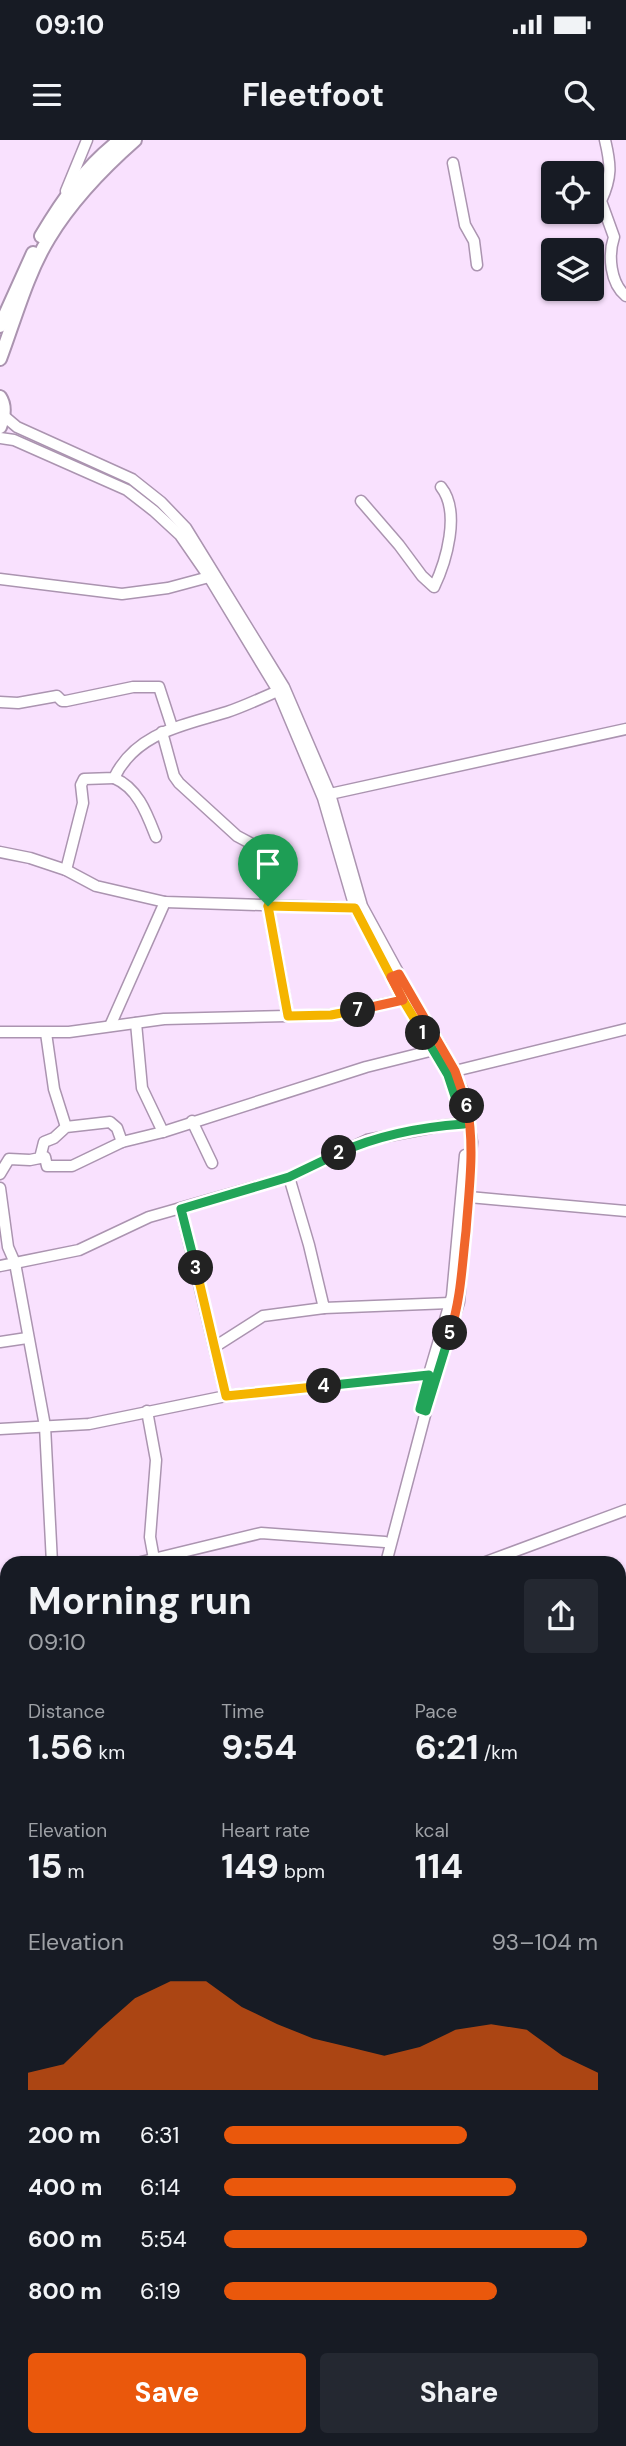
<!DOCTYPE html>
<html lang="en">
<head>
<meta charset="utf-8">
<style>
	body { margin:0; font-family:"DM Sans",sans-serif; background:#242831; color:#f1f3f6; height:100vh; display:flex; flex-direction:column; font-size:26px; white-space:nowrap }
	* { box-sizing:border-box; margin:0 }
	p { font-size:23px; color:#9ea1a6 }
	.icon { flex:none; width:38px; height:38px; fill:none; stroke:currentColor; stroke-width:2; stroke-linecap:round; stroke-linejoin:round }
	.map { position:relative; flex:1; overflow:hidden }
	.sheet { position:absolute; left:0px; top:1416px; width:626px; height:891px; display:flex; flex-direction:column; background:#171b24; border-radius:21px 21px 0 0; box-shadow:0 2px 5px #0004 }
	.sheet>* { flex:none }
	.buttons { position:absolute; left:541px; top:21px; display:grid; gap:14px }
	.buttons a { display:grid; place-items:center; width:63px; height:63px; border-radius:7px; background:#171b24; box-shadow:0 2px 5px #0004; font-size:35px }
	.pin { position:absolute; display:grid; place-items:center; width:60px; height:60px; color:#fff; margin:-72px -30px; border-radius:50% 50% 50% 0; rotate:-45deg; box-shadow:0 0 7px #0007 }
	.pin .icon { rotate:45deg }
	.km { position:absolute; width:35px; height:35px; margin:-18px; border-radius:50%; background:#222; color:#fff; font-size:19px; line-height:35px; text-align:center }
	.round { display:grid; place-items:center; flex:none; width:74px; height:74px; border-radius:7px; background:#242831 }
	.overview { display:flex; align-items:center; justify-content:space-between; height:119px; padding:0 28px }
	h1 { font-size:38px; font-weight:700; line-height:52px }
	.figures { display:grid; grid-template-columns:repeat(3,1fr); gap:10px; height:119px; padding:7px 28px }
	.figures div { display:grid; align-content:center }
	.figures b { font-size:35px; font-weight:700 }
	.figures small { font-size:19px; font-weight:400 }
	.figures p { font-size:19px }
	.chart { height:196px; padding:14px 28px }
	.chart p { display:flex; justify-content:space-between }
	.chart svg { width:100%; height:126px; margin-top:7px; fill:#ea580c; opacity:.7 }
	.button { display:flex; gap:14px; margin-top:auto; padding:14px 28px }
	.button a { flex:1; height:80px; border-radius:7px; background:#ea580c; color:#fff; font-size:28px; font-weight:700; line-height:80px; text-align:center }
	.button a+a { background:#242831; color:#f1f3f6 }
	ul { padding:0 28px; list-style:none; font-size:23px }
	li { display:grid; grid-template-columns:112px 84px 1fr; align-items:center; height:52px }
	li i { height:18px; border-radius:9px; background:#ea580c }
	.status { display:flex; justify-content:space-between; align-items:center; height:49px; padding:0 35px; background:#171b24; direction:ltr }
	.status svg { height:19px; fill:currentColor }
	header { display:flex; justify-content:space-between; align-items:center; height:91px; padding:0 28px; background:#171b24; font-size:32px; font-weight:700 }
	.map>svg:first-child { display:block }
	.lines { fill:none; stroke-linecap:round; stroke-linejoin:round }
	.minor-casing { stroke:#ab94b0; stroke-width:13 }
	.major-casing { stroke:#ab94b0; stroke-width:16 }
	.minor { stroke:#fff; stroke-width:10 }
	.major { stroke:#fff; stroke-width:12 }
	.split-1-casing { stroke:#fff; stroke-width:14 }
	.split-2-casing { stroke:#fff; stroke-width:14 }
	.split-3-casing { stroke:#fff; stroke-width:14 }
	.split-4-casing { stroke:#fff; stroke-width:14 }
	.split-5-casing { stroke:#fff; stroke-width:14 }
	.split-6-casing { stroke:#fff; stroke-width:14 }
	.split-7-casing { stroke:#fff; stroke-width:14 }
	.split-8-casing { stroke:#fff; stroke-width:14 }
	.split-1 { stroke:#f5b400; stroke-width:9 }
	.split-2 { stroke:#22a559; stroke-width:9 }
	.split-3 { stroke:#22a559; stroke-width:9 }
	.split-4 { stroke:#f5b400; stroke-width:9 }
	.split-5 { stroke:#22a559; stroke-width:9 }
	.split-6 { stroke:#f0652b; stroke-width:9 }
	.split-7 { stroke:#f0652b; stroke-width:9 }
	.split-8 { stroke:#f5b400; stroke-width:9 }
</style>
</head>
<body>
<div class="status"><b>09:10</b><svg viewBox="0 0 49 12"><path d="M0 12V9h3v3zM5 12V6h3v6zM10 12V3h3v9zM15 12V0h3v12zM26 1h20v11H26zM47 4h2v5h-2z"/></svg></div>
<header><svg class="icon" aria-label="menu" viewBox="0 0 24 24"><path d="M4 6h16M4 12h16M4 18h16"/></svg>Fleetfoot<svg class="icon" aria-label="search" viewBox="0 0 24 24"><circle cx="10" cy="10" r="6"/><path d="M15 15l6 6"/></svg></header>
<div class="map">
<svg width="626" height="2306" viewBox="0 0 626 2306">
	<rect width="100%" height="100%" fill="#f9e1fe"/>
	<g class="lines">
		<g class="minor-casing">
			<g id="minor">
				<path d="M605 0C611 25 612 37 601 61L614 97C608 115 610 143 626 156"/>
				<polyline points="453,23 465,85 474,101 477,125"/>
				<polyline points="66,51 87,0"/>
				<polyline points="4,276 17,287 132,339 161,362 186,388 284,547 330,654 362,766 411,856 441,906 464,953 472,1002 459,1162 435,1237 386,1423"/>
				<polyline points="0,298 14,300 127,350 154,371 180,395 209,437 278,551 323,658 355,768 403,860 448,935 464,982"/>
				<path d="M361 361 399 405 422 436 434 447C446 422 461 372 441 347"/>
				<polyline points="0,439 122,454 168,448 209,437"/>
				<polyline points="0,562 18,563 57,556 62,561 66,561 133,547 159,547 172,587"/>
				<polyline points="162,592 174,636 179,643 237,696 252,704 268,766 288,876"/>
				<path d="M114 638C138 648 147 674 156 697"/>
				<polyline points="330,654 626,589"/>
				<polyline points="0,712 30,718 66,730 96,746 165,762 355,768"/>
				<path d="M66 730 83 663 81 645 84 639 114 638C136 592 185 585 227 572 245 566 261 558 278 551"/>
				<polyline points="136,883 142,948 163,992"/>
				<polyline points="110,886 165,762"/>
				<polyline points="0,892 69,892 164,879 331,875 403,860"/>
				<polyline points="46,893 54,949 66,987"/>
				<polyline points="455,931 626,889"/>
				<polyline points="192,981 212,1023"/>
				<polyline points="40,1018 45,1017 47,1026 72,1026 122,1002"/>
				<polyline points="0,1034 9,1019 30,1020 40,1018 44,1002 54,998 66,987 110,982 117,988 122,1002 163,992 366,927 434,910"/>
				<polyline points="289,1037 309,1105 324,1168 450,1163"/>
				<polyline points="0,1048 8,1107 15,1123 45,1286 52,1423"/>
				<polyline points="469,1057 626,1071"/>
				<polyline points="181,1069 226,1256"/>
				<polyline points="0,1126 79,1110 149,1077 289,1037 367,1000 440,986 464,983"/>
				<polyline points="0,1202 27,1198"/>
				<polyline points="216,1206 263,1176 324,1168"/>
				<polyline points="429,1234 452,1156 465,1015"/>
				<polyline points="147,1271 156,1320 150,1397 154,1419"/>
				<polyline points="0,1289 89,1284 226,1256 429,1235"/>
				<polyline points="137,1423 261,1393 385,1402"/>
				<polyline points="483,1423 626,1370"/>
				<polyline points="0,1452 7,1452"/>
				<polyline points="620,1474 626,1475"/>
				<polyline points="620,1563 626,1564"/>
				<polyline points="0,1602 7,1600"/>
				<polyline points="0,1666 7,1665"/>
				<polyline points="620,1671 626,1671"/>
				<polyline points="0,1828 7,1830"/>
				<polyline points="0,1908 7,1909"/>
				<polyline points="0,2076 7,2074"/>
				<polyline points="0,2166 7,2166"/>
				<polyline points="91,2300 91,2306"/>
				<polyline points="317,2300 317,2306"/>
				<polyline points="141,2306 222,2301 309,2305"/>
			</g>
		</g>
		<g class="major-casing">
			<g id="major">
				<path d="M41 96C63 59 86 26 120 0"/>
				<polyline points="0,186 33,113"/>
				<path d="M0 219C15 179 27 134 49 98 72 60 102 29 135 0"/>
				<path d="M0 257C6 266 4 277 0 287"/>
			</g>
		</g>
		<use href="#minor" class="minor"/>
		<use href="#major" class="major"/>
	</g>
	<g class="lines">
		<g class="split-1-casing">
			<polyline id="split-1" points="268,766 355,768 403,860 423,893"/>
		</g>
		<g class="split-2-casing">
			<path id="split-2" d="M339 1013C378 995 421 987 464 984L448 935 423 893"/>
		</g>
		<g class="split-3-casing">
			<polyline id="split-3" points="196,1128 181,1069 289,1037 339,1013"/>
		</g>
		<g class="split-4-casing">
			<polyline id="split-4" points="196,1128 226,1256 324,1246"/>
		</g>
		<g class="split-5-casing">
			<polyline id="split-5" points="324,1246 429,1235 420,1269 426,1271 450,1193"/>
		</g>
		<g class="split-6-casing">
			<path id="split-6" d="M450 1193C461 1159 462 1125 466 1091 469 1049 475 1007 467 966"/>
		</g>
		<g class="split-7-casing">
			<polyline id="split-7" points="358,870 403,860 391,837 399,834 455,931 467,966"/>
		</g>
		<g class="split-8-casing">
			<polyline id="split-8" points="268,766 288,876 331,875 358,870"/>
		</g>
		<use href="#split-1" class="split-1"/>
		<use href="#split-2" class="split-2"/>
		<use href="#split-3" class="split-3"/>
		<use href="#split-4" class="split-4"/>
		<use href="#split-5" class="split-5"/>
		<use href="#split-6" class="split-6"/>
		<use href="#split-7" class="split-7"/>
		<use href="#split-8" class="split-8"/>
	</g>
</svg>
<div class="buttons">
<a><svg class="icon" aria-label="locate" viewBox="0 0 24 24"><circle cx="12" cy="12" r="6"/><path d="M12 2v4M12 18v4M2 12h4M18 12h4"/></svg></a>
<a><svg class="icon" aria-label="layers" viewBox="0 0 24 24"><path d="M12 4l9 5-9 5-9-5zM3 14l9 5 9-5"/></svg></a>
</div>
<div class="pin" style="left:268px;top:766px;background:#1e9e55"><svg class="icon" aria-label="arrive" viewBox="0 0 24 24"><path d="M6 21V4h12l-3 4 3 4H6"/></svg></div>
<b class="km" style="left:423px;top:893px">1</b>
<b class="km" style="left:339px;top:1013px">2</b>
<b class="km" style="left:196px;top:1128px">3</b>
<b class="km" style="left:324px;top:1246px">4</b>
<b class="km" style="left:450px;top:1193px">5</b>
<b class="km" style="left:467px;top:966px">6</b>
<b class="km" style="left:358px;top:870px">7</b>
<section class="sheet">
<div class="overview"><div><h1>Morning run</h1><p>09:10</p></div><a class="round"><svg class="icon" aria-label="share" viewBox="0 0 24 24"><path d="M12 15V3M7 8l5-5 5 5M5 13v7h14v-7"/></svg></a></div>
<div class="figures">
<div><p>Distance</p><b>1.56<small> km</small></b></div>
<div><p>Time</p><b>9:54</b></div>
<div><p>Pace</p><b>6:21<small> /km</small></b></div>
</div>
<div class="figures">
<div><p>Elevation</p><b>15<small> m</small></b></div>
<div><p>Heart rate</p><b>149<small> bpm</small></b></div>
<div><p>kcal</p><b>114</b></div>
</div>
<div class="chart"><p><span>Elevation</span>93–104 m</p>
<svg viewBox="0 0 160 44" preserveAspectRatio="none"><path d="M0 44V38L10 35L20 23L30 12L40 6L50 6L60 15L70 21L80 26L90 29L100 32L110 29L120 23L130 21L140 23L150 32L160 38V44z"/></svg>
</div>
<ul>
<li><b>200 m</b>6:31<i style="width:65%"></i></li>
<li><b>400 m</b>6:14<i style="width:78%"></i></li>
<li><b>600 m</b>5:54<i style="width:97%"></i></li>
<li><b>800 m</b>6:19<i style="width:73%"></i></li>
</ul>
<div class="button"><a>Save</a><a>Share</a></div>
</section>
</div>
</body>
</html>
